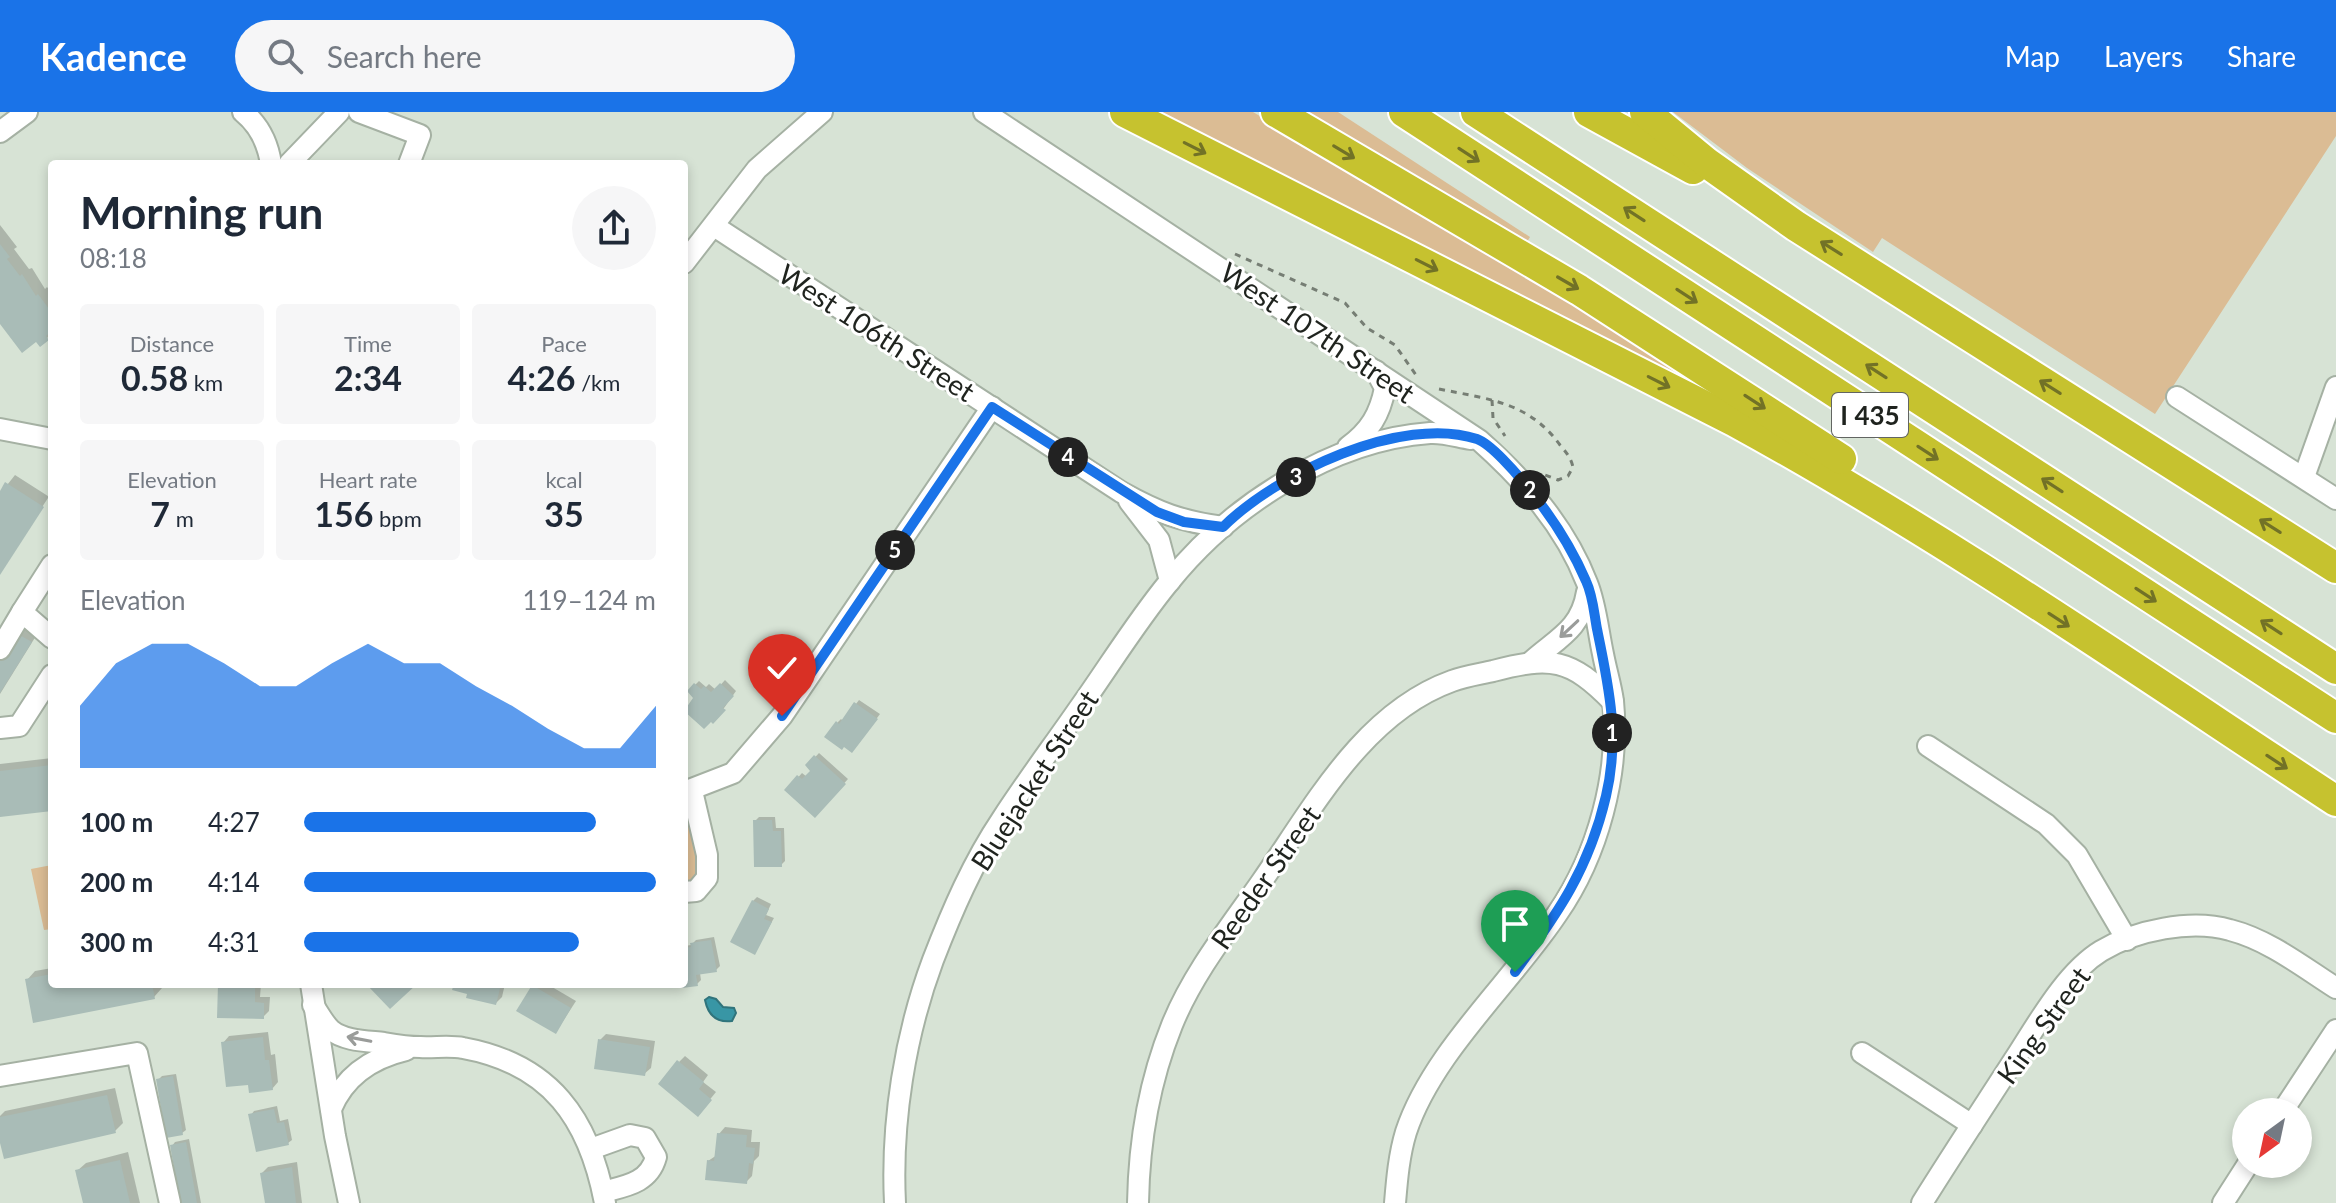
<!DOCTYPE html>
<html lang="en">
<head>
<meta charset="utf-8">
<style>
	body { margin:0; font-family:Lato,sans-serif; background:#f6f6f7; color:#1f2937; height:100vh; display:flex; flex-direction:column; font-size:30px; white-space:nowrap }
	* { box-sizing:border-box; margin:0 }
	p { font-size:26px; color:#747a83 }
	.icon { flex:none; width:44px; height:44px; fill:none; stroke:currentColor; stroke-width:2; stroke-linecap:round; stroke-linejoin:round }
	.map { position:relative; flex:1; overflow:hidden }
	.side { position:absolute; left:48px; top:48px; width:640px; height:828px; display:flex; flex-direction:column; background:#fff; border-radius:8px; box-shadow:0 4px 12px #0003 }
	.side>* { flex:none }
	.needle { width:52px; rotate:213deg }
	.controls { position:absolute; left:2232px; top:986px; display:grid; gap:16px }
	.controls a { display:grid; place-items:center; width:80px; height:80px; border-radius:50%; background:#fff; box-shadow:0 4px 12px #0003; font-size:40px }
	.pin { position:absolute; display:grid; place-items:center; width:68px; height:68px; color:#fff; margin:-82px -34px; border-radius:50% 50% 50% 0; rotate:-45deg; box-shadow:0 0 8px #0007 }
	.pin .icon { rotate:45deg }
	.km { position:absolute; width:40px; height:40px; margin:-20px; border-radius:50%; background:#222; color:#fff; font-size:22px; line-height:40px; text-align:center }
	.round { display:grid; place-items:center; flex:none; width:84px; height:84px; border-radius:42px; background:#f6f6f7 }
	.headline { display:flex; align-items:center; justify-content:space-between; height:136px; padding:0 32px }
	h1 { font-size:44px; font-weight:700; line-height:60px }
	.metrics { display:grid; grid-template-columns:repeat(3,1fr); gap:12px; height:136px; padding:8px 32px }
	.metrics div { display:grid; align-content:center; border-radius:8px; background:#f6f6f7; text-align:center }
	.metrics b { font-size:34px; font-weight:700 }
	.metrics small { font-size:22px; font-weight:400 }
	.metrics p { font-size:22px }
	.chart { height:224px; padding:16px 32px }
	.chart p { display:flex; justify-content:space-between }
	.chart svg { width:100%; height:144px; margin-top:8px; fill:#1a73e8; opacity:.7 }
	ul { padding:0 32px; list-style:none; font-size:26px }
	li { display:grid; grid-template-columns:128px 96px 1fr; align-items:center; height:60px }
	li i { height:20px; border-radius:10px; background:#1a73e8 }
	header { display:flex; align-items:center; gap:48px; box-sizing:border-box; height:112px; padding:0 40px; background:#1a73e8; color:#fff }
	header strong { font-size:38px }
	nav { display:flex; gap:44px; margin-inline-start:auto; font-size:28px }
	.search { width:560px; height:72px; background:#f6f6f7; display:flex; align-items:center; gap:20px; box-sizing:border-box; padding:0 28px; border-radius:44px; color:#747a83; font-size:30px }
	.map>svg:first-child { display:block }
	.green { fill:#dbbc94 }
	.water { fill:#3896a5; stroke:#30747c; stroke-width:2 }
	.shadow { fill:#0003 }
	.building { fill:#a9bcb7 }
	.lines { fill:none; stroke-linecap:round; stroke-linejoin:round }
	.minor-casing { stroke:#a5b1a3; stroke-width:24 }
	.highway-casing { stroke:#fff; stroke-width:34 }
	.path { stroke:#767e74; stroke-width:3; stroke-dasharray:6 6; stroke-linecap:butt }
	.minor { stroke:#fff; stroke-width:20 }
	.highway { stroke:#c6c22f; stroke-width:30 }
	.oneway { stroke:#727226 }
	.oneway2 { stroke:#9a9c9a }
	.route-casing { stroke:#fff; stroke-width:16 }
	.route { stroke:#1a73e8; stroke-width:10 }
	.labels { text-anchor:middle; dominant-baseline:central; stroke-width:6; stroke-linejoin:round; paint-order:stroke }
	.shield { fill:#fff; stroke:#626562; stroke-width:2 }
	.shield-label { font-size:26px; font-weight:bold; fill:#1f231e }
	.street-label { font-size:28px; fill:#1f231e; stroke:#fff }
</style>
</head>
<body>
<header>
<strong>Kadence</strong>
<div class="search"><svg class="icon" aria-label="search" viewBox="0 0 24 24"><circle cx="10" cy="10" r="6"/><path d="M15 15l6 6"/></svg>Search here</div>
<nav><a>Map</a><a>Layers</a><a>Share</a></nav>
</header>
<div class="map">
<svg width="2336" height="1091" viewBox="0 0 2336 1091">
	<rect width="100%" height="100%" fill="#d7e3d5"/>
	<g class="green">
		<polygon points="1159,0 1253,0 1522,159 1685,260 1681,266"/>
		<polygon points="1297,0 1338,0 1530,125 1525,133"/>
		<polygon points="1673,0 2336,0 2336,24 2155,302 1882,126 1873,140 1747,56"/>
		<path d="M684 698C694 710 702 756 694 769L684 772Z"/>
		<polygon points="52,753 52,817 44,818 31,757"/>
	</g>
	<path class="water" d="M709 885 716 887 723 895 734 896 736 901 732 909C716 911 708 903 705 888Z"/>
	<g class="shadow">
		<polygon points="0,113 17,135 14,137 29,157 32,156 45,177 47,175 52,181 52,222 47,226 0,202"/>
		<polygon points="15,363 51,386 48,386 0,459 0,382"/>
		<polygon points="24,516 36,524 0,582 0,551"/>
		<polygon points="725,568 736,579 717,606 689,579 699,569 706,575 709,572 716,578"/>
		<polygon points="859,588 880,602 856,634 837,611 841,607 843,609"/>
		<polygon points="819,641 848,667 815,703 787,678 802,661 807,665 813,659 808,653"/>
		<polygon points="52,646 52,697 0,703 0,652"/>
		<polygon points="759,705 775,705 776,716 784,716 785,749 781,753 755,709"/>
		<polygon points="757,785 771,792 766,803 774,806 755,840 753,789"/>
		<polygon points="714,825 720,854 716,858 700,861 701,868 697,872 684,872 684,834 691,833 696,828"/>
		<polygon points="52,856 52,872 162,872 162,876 154,885 35,909 27,868 35,859"/>
		<polygon points="220,872 261,872 260,885 270,885 269,899 263,905"/>
		<polygon points="456,872 505,872 502,885 496,891"/>
		<polygon points="535,872 547,872 576,889 556,920 533,874"/>
		<polygon points="268,920 271,943 275,942 278,970 272,977 249,970 223,931 229,924"/>
		<polygon points="606,922 655,929 651,956 644,962 600,928"/>
		<polygon points="685,944 708,963 703,970 716,980 703,996 679,950"/>
		<polygon points="176,962 186,1018 182,1021 158,968 162,964"/>
		<polygon points="115,976 123,1011 115,1019 0,1022 0,1004 5,999"/>
		<polygon points="277,994 280,1009 288,1007 292,1028 288,1031 251,1003 254,999"/>
		<polygon points="725,1015 752,1018 751,1030 760,1030 759,1044 754,1049 752,1064 746,1070 708,1049 717,1043 719,1022"/>
		<polygon points="189,1027 201,1091 182,1091 172,1034 175,1030"/>
		<polygon points="128,1040 140,1091 85,1091 77,1059 86,1051"/>
		<polygon points="297,1050 302,1091 267,1091 262,1061 268,1055"/>
	</g>
	<g class="building">
		<polygon points="0,132 10,145 7,147 20,164 22,162 36,184 38,182 52,201 52,219 46,224 49,228 40,235 36,230 22,241 0,212"/>
		<polygon points="5,370 44,395 0,463 0,379"/>
		<polygon points="16,521 32,530 0,581 0,547"/>
		<polygon points="694,571 701,577 704,574 711,580 720,571 734,584 723,596 726,598 713,612 711,610 704,617 684,599 693,586 687,579"/>
		<polygon points="854,590 878,607 852,641 844,635 842,638 824,625 836,609 839,612"/>
		<polygon points="814,643 846,672 815,706 784,678 797,663 802,667 810,659 805,653"/>
		<polygon points="52,653 52,699 0,705 0,659"/>
		<polygon points="753,708 772,708 773,719 781,719 782,755 754,755"/>
		<polygon points="752,788 769,797 764,807 772,810 755,843 730,830"/>
		<polygon points="711,828 717,860 696,863 698,874 682,876 684,836 691,835 690,831"/>
		<polygon points="52,862 52,872 152,872 155,887 33,911 25,867"/>
		<polygon points="218,872 255,872 255,890 264,891 264,907 217,906"/>
		<polygon points="366,872 417,872 390,897"/>
		<polygon points="454,872 501,872 496,893 466,886 467,882 452,878"/>
		<polygon points="532,873 571,896 556,922 516,899"/>
		<polygon points="263,925 265,948 269,948 273,978 249,981 248,973 226,975 221,930"/>
		<polygon points="598,927 650,935 645,964 594,957"/>
		<polygon points="677,948 704,970 699,977 712,988 698,1005 658,972"/>
		<polygon points="173,964 183,1023 166,1026 156,967"/>
		<polygon points="107,983 116,1021 4,1047 0,1031 0,1005"/>
		<polygon points="274,997 277,1011 284,1010 289,1033 256,1040 248,1002"/>
		<polygon points="717,1021 747,1023 746,1035 755,1036 753,1052 749,1051 747,1072 705,1068 707,1048 714,1049"/>
		<polygon points="186,1030 197,1091 180,1091 170,1033"/>
		<polygon points="120,1048 130,1091 83,1091 75,1058"/>
		<polygon points="292,1055 296,1091 265,1091 260,1061"/>
	</g>
	<g class="lines">
		<g class="minor-casing">
			<g id="minor">
				<path d="M243 0C259 13 268 32 271 52"/>
				<polyline points="359,0 420,23 409,52"/>
				<path d="M984 0 1479 328C1524 368 1565 414 1587 471 1596 493 1598 519 1603 542 1606 558 1611 574 1613 589 1620 661 1598 743 1557 802 1511 871 1432 941 1406 1020 1399 1043 1397 1067 1395 1091"/>
				<polyline points="0,20 27,0"/>
				<polyline points="289,52 339,0"/>
				<path d="M714 114 1121 380C1159 401 1180 409 1223 415"/>
				<polyline points="684,151 757,57 822,0"/>
				<polyline points="2177,285 2336,387"/>
				<polyline points="0,317 52,327"/>
				<path d="M1348 335C1370 319 1380 302 1385 276L1376 259"/>
				<polyline points="2304,365 2336,275"/>
				<polyline points="1129,389 1159,428 1170,469"/>
				<polyline points="22,500 52,453"/>
				<polyline points="0,537 22,500 52,526"/>
				<path d="M1532 549C1558 526 1581 517 1587 480"/>
				<polyline points="0,616 19,614 52,563"/>
				<polyline points="1928,634 2046,712 2077,743 2127,828"/>
				<polyline points="684,680 733,661 782,604 992,295"/>
				<polyline points="684,780 696,779 707,766 707,743 692,679"/>
				<polyline points="311,872 335,1024 349,1091"/>
				<path d="M313 893C318 900 324 912 331 918 344 929 367 929 384 931 396 933 408 935 420 935 434 936 449 933 463 936 551 952 589 1007 605 1091"/>
				<polyline points="1862,941 1972,1013"/>
				<polyline points="0,964 137,941 170,1091"/>
				<path d="M331 997C345 963 372 946 406 938"/>
				<polyline points="2282,1000 2336,918"/>
				<path d="M591 1037 630 1023 645 1026 656 1045C649 1071 626 1074 603 1080"/>
				<path d="M895 1091C891 1010 905 923 933 848 952 799 973 750 1002 707 1026 670 1053 634 1078 598 1108 556 1136 510 1169 470 1230 394 1331 328 1430 321 1443 320 1458 325 1471 327"/>
				<path d="M1138 1091C1139 1030 1149 970 1172 913 1193 861 1230 815 1262 769 1313 696 1363 601 1452 569 1465 564 1480 562 1493 559 1551 544 1570 546 1613 590"/>
				<path d="M1922 1091C1952 1043 1983 996 2014 948 2037 913 2065 861 2101 839 2136 818 2191 807 2230 818 2269 828 2303 855 2336 876"/>
				<polyline points="2223,1091 2248,1052"/>
			</g>
		</g>
		<g class="highway-casing">
			<g id="highway">
				<path d="M1125 0 1734 309C1942 423 2138 559 2336 689"/>
				<polyline points="1276,0 1579,178 1841,347"/>
				<polyline points="1404,0 2336,606"/>
				<polyline points="1476,0 2336,557"/>
				<polyline points="1589,0 1693,57"/>
				<polyline points="1645,0 1707,51 1796,114 2336,456"/>
			</g>
		</g>
		<g class="path">
			<polyline points="1235,142 1345,191 1367,216 1395,233 1416,263"/>
			<path d="M1439 277C1488 287 1529 290 1560 333 1566 340 1571 346 1573 355L1568 364 1558 368 1540 361"/>
			<polyline points="1492,288 1493,306 1505,324"/>
		</g>
		<use href="#minor" class="minor"/>
		<use href="#highway" class="highway"/>
	</g>
	<defs><path id="oneway-shaft" d="M-6 0H5M1.5-3L5.5 0L1.5 3" fill="none" stroke-width="1.6" stroke-linecap="round" stroke-linejoin="round" transform="scale(2)"/></defs>
	<g class="oneway">
		<use href="#oneway-shaft" transform="translate(1195 36) rotate(27)"/>
		<use href="#oneway-shaft" transform="translate(1344 40) rotate(31)"/>
		<use href="#oneway-shaft" transform="translate(1469 43) rotate(33)"/>
		<use href="#oneway-shaft" transform="translate(1634 102) rotate(-147)"/>
		<use href="#oneway-shaft" transform="translate(1831 136) rotate(-148)"/>
		<use href="#oneway-shaft" transform="translate(1427 153) rotate(27)"/>
		<use href="#oneway-shaft" transform="translate(1568 171) rotate(30)"/>
		<use href="#oneway-shaft" transform="translate(1687 184) rotate(33)"/>
		<use href="#oneway-shaft" transform="translate(1876 259) rotate(-147)"/>
		<use href="#oneway-shaft" transform="translate(1659 270) rotate(27)"/>
		<use href="#oneway-shaft" transform="translate(2050 275) rotate(-148)"/>
		<use href="#oneway-shaft" transform="translate(1755 290) rotate(33)"/>
		<use href="#oneway-shaft" transform="translate(1928 341) rotate(33)"/>
		<use href="#oneway-shaft" transform="translate(2052 373) rotate(-147)"/>
		<use href="#oneway-shaft" transform="translate(2270 414) rotate(-148)"/>
		<use href="#oneway-shaft" transform="translate(2146 483) rotate(33)"/>
		<use href="#oneway-shaft" transform="translate(2059 508) rotate(33)"/>
		<use href="#oneway-shaft" transform="translate(2271 515) rotate(-147)"/>
		<use href="#oneway-shaft" transform="translate(2277 650) rotate(33)"/>
	</g>
	<g class="oneway2">
		<use href="#oneway-shaft" transform="translate(1569 517) rotate(137)"/>
		<use href="#oneway-shaft" transform="translate(359 927) rotate(-169)"/>
	</g>
	<g class="lines">
		<g class="route-casing">
			<path id="route" d="M782 604 992 295 1157 400 1184 410 1223 415C1276 362 1402 302 1477 327 1491 332 1516 361 1525 372 1550 402 1571 434 1586 469 1593 484 1594 501 1597 517 1609 575 1620 625 1606 684 1589 757 1558 801 1515 860"/>
		</g>
		<use href="#route" class="route"/>
	</g>
	<g class="labels">
		<rect class="shield" x="1832" y="281" width="76" height="44" rx="6"/>
		<g class="shield-label">
			<text x="1870" y="303">I 435</text>
		</g>
		<g class="street-label">
			<text transform="translate(877 220) rotate(33)">West 106th Street</text>
			<text transform="translate(1318 220) rotate(34)">West 107th Street</text>
			<text transform="translate(1034 668) rotate(-57)">Bluejacket Street</text>
			<text transform="translate(1265 765) rotate(-55)">Reeder Street</text>
			<text transform="translate(2043 913) rotate(-54)">King Street</text>
		</g>
	</g>
</svg>
<div class="controls">
<a><svg class="needle" viewBox="-14 -14 28 28"><path d="M0-13l5 13h-10z" fill="#e53935"/><path d="M0 13l5-13h-10z" fill="#747a83"/></svg></a>
</div>
<div class="pin" style="left:1515px;top:860px;background:#1e9e55"><svg class="icon" aria-label="arrive" viewBox="0 0 24 24"><path d="M6 21V4h12l-3 4 3 4H6"/></svg></div>
<div class="pin" style="left:782px;top:604px;background:#d93025"><svg class="icon" aria-label="check" viewBox="0 0 24 24"><path d="M5 12l5 5 9-10"/></svg></div>
<b class="km" style="left:1612px;top:621px">1</b>
<b class="km" style="left:1530px;top:378px">2</b>
<b class="km" style="left:1296px;top:365px">3</b>
<b class="km" style="left:1068px;top:345px">4</b>
<b class="km" style="left:895px;top:438px">5</b>
<section class="side">
<div class="headline"><div><h1>Morning run</h1><p>08:18</p></div><a class="round"><svg class="icon" aria-label="share" viewBox="0 0 24 24"><path d="M12 15V3M7 8l5-5 5 5M5 13v7h14v-7"/></svg></a></div>
<div class="metrics">
<div><p>Distance</p><b>0.58<small> km</small></b></div>
<div><p>Time</p><b>2:34</b></div>
<div><p>Pace</p><b>4:26<small> /km</small></b></div>
</div>
<div class="metrics">
<div><p>Elevation</p><b>7<small> m</small></b></div>
<div><p>Heart rate</p><b>156<small> bpm</small></b></div>
<div><p>kcal</p><b>35</b></div>
</div>
<div class="chart"><p><span>Elevation</span>119–124 m</p>
<svg viewBox="0 0 160 44" preserveAspectRatio="none"><path d="M0 44V25L10 12L20 6L30 6L40 12L50 19L60 19L70 12L80 6L90 12L100 12L110 19L120 25L130 32L140 38L150 38L160 25V44z"/></svg>
</div>
<ul>
<li><b>100 m</b>4:27<i style="width:83%"></i></li>
<li><b>200 m</b>4:14<i style="width:100%"></i></li>
<li><b>300 m</b>4:31<i style="width:78%"></i></li>
</ul>
</section>
</div>
</body>
</html>
